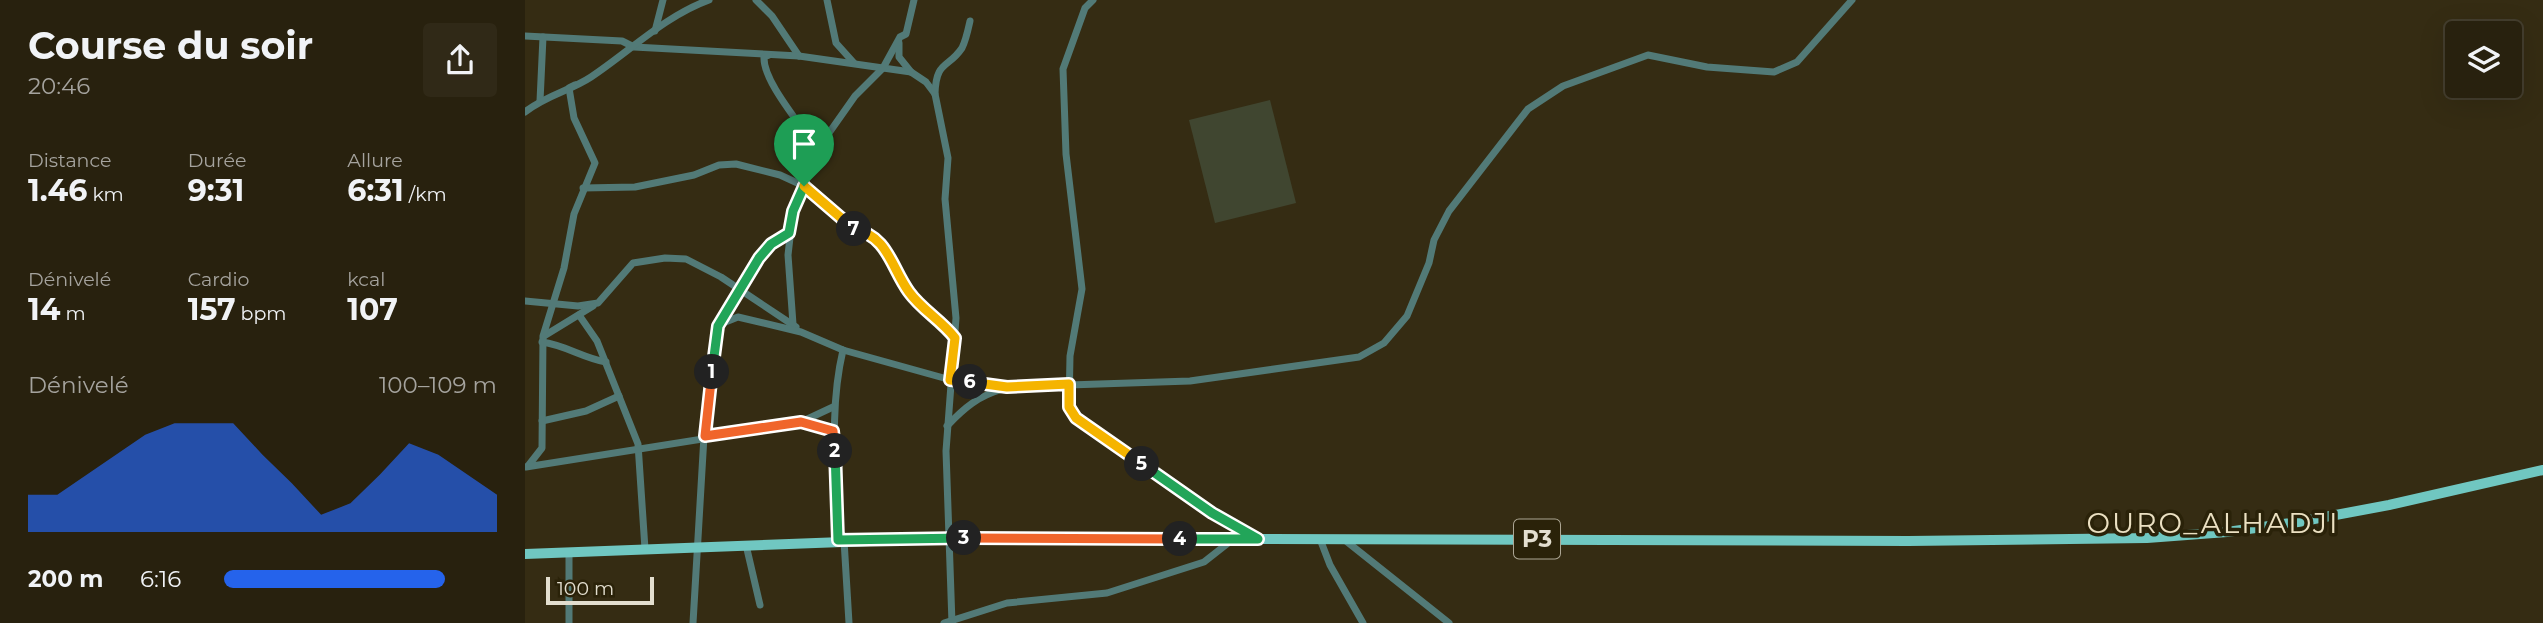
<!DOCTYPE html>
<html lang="fr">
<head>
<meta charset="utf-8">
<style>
	body { margin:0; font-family:Montserrat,sans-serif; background:#302917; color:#f1f3f6; height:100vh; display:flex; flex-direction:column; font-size:26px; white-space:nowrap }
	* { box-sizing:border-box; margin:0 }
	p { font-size:23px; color:#a5a39e }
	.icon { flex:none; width:38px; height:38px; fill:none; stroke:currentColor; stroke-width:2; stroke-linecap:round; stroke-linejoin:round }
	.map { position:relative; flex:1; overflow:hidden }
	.details { display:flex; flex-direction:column; background:#28210e; width:525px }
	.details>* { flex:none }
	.fabs { position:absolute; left:1920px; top:21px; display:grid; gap:14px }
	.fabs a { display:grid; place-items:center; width:77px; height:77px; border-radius:7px; background:#28210e; box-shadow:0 7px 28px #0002,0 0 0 2px #443e2e; font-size:35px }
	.scale { position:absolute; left:21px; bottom:18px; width:108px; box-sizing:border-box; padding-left:7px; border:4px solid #e3decf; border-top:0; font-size:19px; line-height:24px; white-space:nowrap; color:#e3decf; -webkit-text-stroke:5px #2a2209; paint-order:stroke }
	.pin { position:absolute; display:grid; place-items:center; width:60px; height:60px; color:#fff; margin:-72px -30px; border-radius:50% 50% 50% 0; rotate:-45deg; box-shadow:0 0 7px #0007 }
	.pin .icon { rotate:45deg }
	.km { position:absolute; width:35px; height:35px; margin:-18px; border-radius:50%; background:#222; color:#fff; font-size:19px; line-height:35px; text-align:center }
	.round { display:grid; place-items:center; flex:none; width:74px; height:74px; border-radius:7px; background:#302917 }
	.overview { display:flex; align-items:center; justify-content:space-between; height:119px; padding:0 28px }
	h1 { font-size:38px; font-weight:700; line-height:52px }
	.stats { display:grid; grid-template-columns:repeat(3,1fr); gap:10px; height:119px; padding:7px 28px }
	.stats div { display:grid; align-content:center }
	.stats b { font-size:30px; font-weight:700 }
	.stats small { font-size:19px; font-weight:400 }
	.stats p { font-size:19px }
	.chart { height:196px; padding:14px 28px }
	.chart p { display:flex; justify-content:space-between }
	.chart svg { width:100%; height:126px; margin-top:7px; fill:#2563eb; opacity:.7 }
	ul { padding:0 28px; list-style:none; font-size:23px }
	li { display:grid; grid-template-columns:112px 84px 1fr; align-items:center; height:52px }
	li i { height:18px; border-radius:9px; background:#2563eb }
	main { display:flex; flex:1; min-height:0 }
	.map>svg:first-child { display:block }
	.green { fill:#404630 }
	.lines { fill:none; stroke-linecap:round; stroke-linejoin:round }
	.minor { stroke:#527a77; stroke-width:7 }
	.primary { stroke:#70c7c1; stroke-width:10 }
	.split-1-casing { stroke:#fff; stroke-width:14 }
	.split-2-casing { stroke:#fff; stroke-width:14 }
	.split-3-casing { stroke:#fff; stroke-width:14 }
	.split-4-casing { stroke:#fff; stroke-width:14 }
	.split-5-casing { stroke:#fff; stroke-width:14 }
	.split-6-casing { stroke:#fff; stroke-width:14 }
	.split-7-casing { stroke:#fff; stroke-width:14 }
	.split-8-casing { stroke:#fff; stroke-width:14 }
	.split-1 { stroke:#22a559; stroke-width:9 }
	.split-2 { stroke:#f0652b; stroke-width:9 }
	.split-3 { stroke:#22a559; stroke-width:9 }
	.split-4 { stroke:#f0652b; stroke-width:9 }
	.split-5 { stroke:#22a559; stroke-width:9 }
	.split-6 { stroke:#f5b400; stroke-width:9 }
	.split-7 { stroke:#f5b400; stroke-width:9 }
	.split-8 { stroke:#f5b400; stroke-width:9 }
	.labels { text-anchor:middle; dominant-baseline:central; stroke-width:7; stroke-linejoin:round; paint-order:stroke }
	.shield { fill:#2a2209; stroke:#aca694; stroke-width:2 }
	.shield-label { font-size:23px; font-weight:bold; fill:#e3decf }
	.quarter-label { font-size:28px; letter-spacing:2px; fill:#ebe0c2; stroke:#2a2209 }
</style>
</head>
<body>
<main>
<section class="details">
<div class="overview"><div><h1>Course du soir</h1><p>20:46</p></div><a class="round"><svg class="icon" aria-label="share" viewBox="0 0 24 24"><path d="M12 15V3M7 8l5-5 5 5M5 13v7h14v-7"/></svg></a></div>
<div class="stats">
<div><p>Distance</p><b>1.46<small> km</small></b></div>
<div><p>Durée</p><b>9:31</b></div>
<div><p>Allure</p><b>6:31<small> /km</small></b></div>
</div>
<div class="stats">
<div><p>Dénivelé</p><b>14<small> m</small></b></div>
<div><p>Cardio</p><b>157<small> bpm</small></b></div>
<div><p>kcal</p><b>107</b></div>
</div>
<div class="chart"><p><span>Dénivelé</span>100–109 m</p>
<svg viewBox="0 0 160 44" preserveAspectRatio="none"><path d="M0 44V31L10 31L20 24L30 17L40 10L50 6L60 6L70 6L80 17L90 27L100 38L110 34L120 24L130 13L140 17L150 24L160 31V44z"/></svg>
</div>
<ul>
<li><b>200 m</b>6:16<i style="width:81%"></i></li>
</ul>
</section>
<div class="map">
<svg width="2018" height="623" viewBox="0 0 2018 623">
	<rect width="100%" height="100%" fill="#352c13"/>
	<polygon class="green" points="745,100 771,203 690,223 664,120"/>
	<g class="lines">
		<g class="minor">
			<polyline points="231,0 247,16 274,56"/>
			<polyline points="302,0 311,43 329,63"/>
			<polyline points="568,0 560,8 538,69 541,154 557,289 545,356 544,407 551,419 687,513 731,538"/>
			<polyline points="130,31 138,0"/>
			<polyline points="0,36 97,41 109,47 274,56 386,72 401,82 410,94 423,158 420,199 431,318 421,451 427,623"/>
			<polyline points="374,43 374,57 386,72"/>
			<path d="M244 55 239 57C238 81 274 122 288 144L290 154"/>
			<path d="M410 94C411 60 423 69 437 48 441 40 443 30 445 21"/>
			<polyline points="15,101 18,37"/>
			<path d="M0 112C21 95 45 91 66 77 105 51 140 16 184 0"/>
			<polyline points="58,188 110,187 169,175 194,165 211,164 255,175 279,186 327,228 341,231 351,238 366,257 383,291 394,304 418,322 429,337"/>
			<polyline points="0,301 53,306 73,303 108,263 140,258 161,259 196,277 271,327"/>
			<polyline points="54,315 72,341 113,444 120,549"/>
			<polyline points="268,324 263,255 268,211 292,150 330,96 358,68 375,37 381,34 389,0"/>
			<polyline points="193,325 234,258 246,244 264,233"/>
			<polyline points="19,336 68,306"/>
			<path d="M17 342C40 345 58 358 81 362"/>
			<polyline points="17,421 61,411 94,396"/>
			<polyline points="277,422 308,431"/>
			<path d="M422 426C439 408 453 396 478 389"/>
			<polyline points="3,466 17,448 18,336 39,268 49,214 70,163 49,118 44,88 50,85"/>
			<polyline points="1,467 241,429 276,422 308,407"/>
			<polyline points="795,539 805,565 838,623"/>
			<path d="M313 540C312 475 303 414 318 350"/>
			<polyline points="319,540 324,623"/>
			<polyline points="821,541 924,623"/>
			<polyline points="221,545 235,605"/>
			<polyline points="44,623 44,552"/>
			<polyline points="168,623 179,436 193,325 213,317 276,332 318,350 426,380 482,387 665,381 834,357 859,343 882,316 904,263 909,240 924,211 1003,109 1038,86 1123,55 1182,67 1249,72 1272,62 1327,0"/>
			<polyline points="419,623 482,603 582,593 679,562 707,540"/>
		</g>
		<polyline class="primary" points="0,554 425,538 1383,541 1622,538 1702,532 1773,522 1864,505 2018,470"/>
	</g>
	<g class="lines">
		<g class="split-1-casing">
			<polyline id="split-1" points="187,372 193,326 234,258 246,244 264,233 268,211 279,186"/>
		</g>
		<g class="split-2-casing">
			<polyline id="split-2" points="187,372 180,436 276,422 308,431 310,451"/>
		</g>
		<g class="split-3-casing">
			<polyline id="split-3" points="310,451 313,540 439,538"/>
		</g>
		<g class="split-4-casing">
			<polyline id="split-4" points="439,538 655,539"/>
		</g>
		<g class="split-5-casing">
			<polyline id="split-5" points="617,464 687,513 733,539 655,539"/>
		</g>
		<g class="split-6-casing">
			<polyline id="split-6" points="445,382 482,387 544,384 544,407 551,418 617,464"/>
		</g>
		<g class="split-7-casing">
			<path id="split-7" d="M329 229C363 236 366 267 384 292 397 310 416 320 430 338L425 380 445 382"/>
		</g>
		<g class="split-8-casing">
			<polyline id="split-8" points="279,186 329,229"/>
		</g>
		<use href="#split-1" class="split-1"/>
		<use href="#split-2" class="split-2"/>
		<use href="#split-3" class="split-3"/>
		<use href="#split-4" class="split-4"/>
		<use href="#split-5" class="split-5"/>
		<use href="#split-6" class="split-6"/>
		<use href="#split-7" class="split-7"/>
		<use href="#split-8" class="split-8"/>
	</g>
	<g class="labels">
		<rect class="shield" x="989" y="519.5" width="46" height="39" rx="5"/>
		<g class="shield-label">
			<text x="1012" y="539">P3</text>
		</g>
		<g class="quarter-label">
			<text x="1688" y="523">OURO_ALHADJI</text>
		</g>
	</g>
</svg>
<div class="fabs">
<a><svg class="icon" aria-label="layers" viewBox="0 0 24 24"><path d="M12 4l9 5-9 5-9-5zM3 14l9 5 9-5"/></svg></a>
</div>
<div class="scale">100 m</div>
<div class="pin" style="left:279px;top:186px;background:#1e9e55"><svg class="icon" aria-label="arrive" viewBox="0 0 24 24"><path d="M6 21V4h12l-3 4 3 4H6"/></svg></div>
<b class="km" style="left:187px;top:372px">1</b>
<b class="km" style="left:310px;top:451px">2</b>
<b class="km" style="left:439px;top:538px">3</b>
<b class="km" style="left:655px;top:539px">4</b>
<b class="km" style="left:617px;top:464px">5</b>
<b class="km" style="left:445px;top:382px">6</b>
<b class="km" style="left:329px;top:229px">7</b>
</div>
</main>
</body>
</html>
